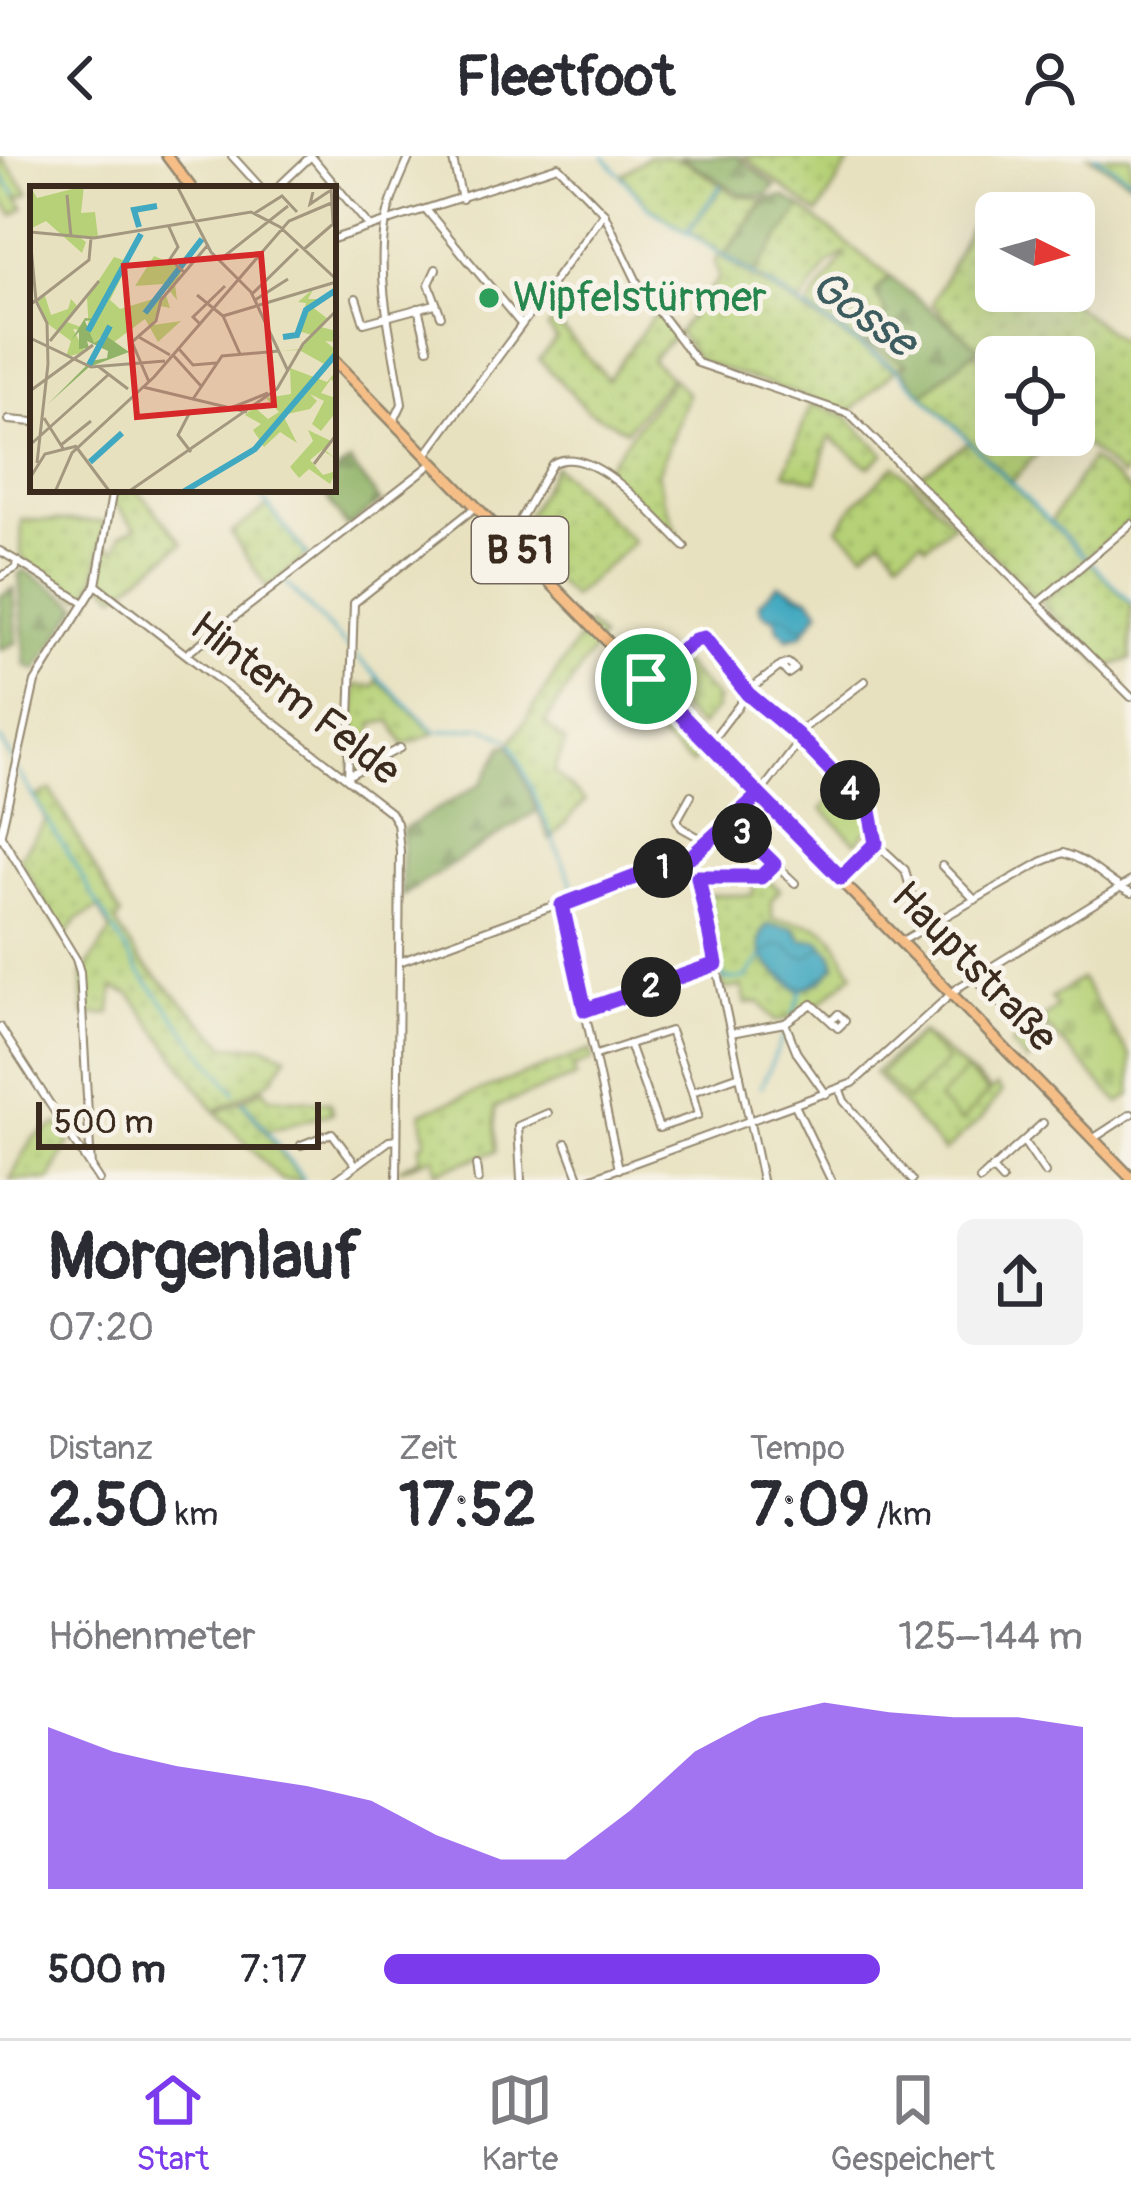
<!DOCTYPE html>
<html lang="de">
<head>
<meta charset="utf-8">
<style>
	body { margin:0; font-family:Pangolin,sans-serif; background:#f2f2f3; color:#2b2b33; height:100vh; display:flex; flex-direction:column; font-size:45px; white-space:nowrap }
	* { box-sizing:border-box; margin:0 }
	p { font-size:39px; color:#7c7c81 }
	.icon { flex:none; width:66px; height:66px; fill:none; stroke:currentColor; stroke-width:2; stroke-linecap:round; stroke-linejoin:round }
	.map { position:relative; height:1024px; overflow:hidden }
	.details { display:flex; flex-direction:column; background:#fff; flex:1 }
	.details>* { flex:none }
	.needle { width:78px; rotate:95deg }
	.fabs { position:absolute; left:975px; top:36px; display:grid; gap:24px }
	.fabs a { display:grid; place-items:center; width:120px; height:120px; border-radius:18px; background:#fff; box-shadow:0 12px 48px #0002; font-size:60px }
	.scale { position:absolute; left:36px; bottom:30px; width:285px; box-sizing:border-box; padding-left:12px; border:6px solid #3b2a1e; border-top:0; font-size:33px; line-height:42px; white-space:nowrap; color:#3b2a1e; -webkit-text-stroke:9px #f7f3e8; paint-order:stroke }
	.pin { position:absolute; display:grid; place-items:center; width:102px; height:102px; color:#fff; margin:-51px; border:6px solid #fff; border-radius:50%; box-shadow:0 3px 12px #0007 }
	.km { position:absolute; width:60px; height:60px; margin:-30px; border-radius:50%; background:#222; color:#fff; font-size:33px; line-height:60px; text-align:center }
	.round { display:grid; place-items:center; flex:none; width:126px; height:126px; border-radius:18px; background:#f2f2f3 }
	.overview { display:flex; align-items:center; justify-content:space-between; height:204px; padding:0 48px }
	h1 { font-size:66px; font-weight:800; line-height:90px }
	.figures { display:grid; grid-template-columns:repeat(3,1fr); gap:18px; height:204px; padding:12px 48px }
	.figures div { display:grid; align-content:center }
	.figures b { font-size:60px; font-weight:800 }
	.figures small { font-size:33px; font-weight:400 }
	.figures p { font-size:33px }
	.chart { height:336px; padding:24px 48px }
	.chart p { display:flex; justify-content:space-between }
	.chart svg { width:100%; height:216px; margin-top:12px; fill:#7c3aed; opacity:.7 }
	ul { padding:0 48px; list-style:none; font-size:39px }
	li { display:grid; grid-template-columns:192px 144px 1fr; align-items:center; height:90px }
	li i { height:30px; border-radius:15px; background:#7c3aed }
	header { display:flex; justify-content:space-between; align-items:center; height:156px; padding:0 48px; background:#fff; font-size:54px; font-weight:800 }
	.menu { display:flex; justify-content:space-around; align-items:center; height:168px; border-top:3px solid #e1e1e2; background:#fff; font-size:33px; color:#7c7c81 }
	.menu a { display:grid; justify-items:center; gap:6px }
	.menu .on { color:#7c3aed }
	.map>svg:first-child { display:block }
	.green { fill:url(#green-dots); stroke:#787e4a; stroke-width:3 }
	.forest { fill:url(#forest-firs); stroke:#666e43; stroke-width:3 }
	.cemetery { fill:url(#cemetery-stones); stroke:#787e4a; stroke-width:3 }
	.pitch { fill:#b6d177; stroke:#787e4a; stroke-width:3 }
	.water { fill:url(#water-waves); stroke:#3e696f; stroke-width:3 }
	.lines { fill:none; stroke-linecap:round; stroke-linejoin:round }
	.stream { stroke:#40a8c0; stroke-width:3 }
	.minor-casing { stroke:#92866e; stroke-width:10 }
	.major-casing { stroke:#92866e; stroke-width:14 }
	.minor { stroke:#fff; stroke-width:6 }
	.major { stroke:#f6be87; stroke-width:9 }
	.route-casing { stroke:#fff; stroke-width:24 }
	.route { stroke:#7c3aed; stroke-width:15 }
	.leisure-dot { fill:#2e9e5b; stroke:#f7f3e8; stroke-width:4.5 }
	.labels { text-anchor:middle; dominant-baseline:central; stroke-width:10; stroke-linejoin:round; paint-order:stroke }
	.shield { fill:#f7f3e8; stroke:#73665b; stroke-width:3 }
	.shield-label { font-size:39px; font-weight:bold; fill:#3b2a1e }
	.leisure-label { font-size:42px; fill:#27864d; stroke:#f7f3e8; text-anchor:start }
	.street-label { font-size:42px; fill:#3b2a1e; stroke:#f7f3e8 }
	.water-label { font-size:45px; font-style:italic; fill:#3d5c5f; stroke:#f7f3e8 }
	.inset-river { fill:none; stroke:#40a8c0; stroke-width:6 }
	.inset-road { fill:none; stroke:#a3987f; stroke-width:3 }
	.view { fill:#d62828; fill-opacity:0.15; stroke:#d62828; stroke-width:6 }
	.inset-edge { fill:none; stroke:#3b2a1e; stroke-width:6 }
</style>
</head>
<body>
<header><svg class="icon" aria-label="back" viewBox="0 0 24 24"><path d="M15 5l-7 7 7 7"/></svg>Fleetfoot<svg class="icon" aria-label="person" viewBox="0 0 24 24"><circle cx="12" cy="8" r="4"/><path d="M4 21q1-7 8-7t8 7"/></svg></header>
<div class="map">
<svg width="1131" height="1024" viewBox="0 0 1131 1024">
	<defs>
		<pattern id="green-dots" width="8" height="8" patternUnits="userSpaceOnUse" patternTransform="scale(3)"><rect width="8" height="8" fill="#b6d177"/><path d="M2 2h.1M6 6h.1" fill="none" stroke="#9db466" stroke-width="1.8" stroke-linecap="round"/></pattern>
		<pattern id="forest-firs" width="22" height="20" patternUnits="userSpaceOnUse" patternTransform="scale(3)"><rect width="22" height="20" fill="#90b368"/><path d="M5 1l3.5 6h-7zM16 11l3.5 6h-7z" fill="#779255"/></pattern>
		<pattern id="cemetery-stones" width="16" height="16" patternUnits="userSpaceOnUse" patternTransform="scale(3)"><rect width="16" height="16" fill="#b6d177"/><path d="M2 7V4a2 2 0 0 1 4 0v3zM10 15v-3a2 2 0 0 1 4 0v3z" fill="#9db466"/></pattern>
		<pattern id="water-waves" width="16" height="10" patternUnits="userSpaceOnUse" patternTransform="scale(3)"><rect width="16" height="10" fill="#40a8c0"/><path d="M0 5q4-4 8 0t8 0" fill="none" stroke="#37899b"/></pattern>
	</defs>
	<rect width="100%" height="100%" fill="#f7f3e8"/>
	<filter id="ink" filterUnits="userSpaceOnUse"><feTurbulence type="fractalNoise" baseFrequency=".00833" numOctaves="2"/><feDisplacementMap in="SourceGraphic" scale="24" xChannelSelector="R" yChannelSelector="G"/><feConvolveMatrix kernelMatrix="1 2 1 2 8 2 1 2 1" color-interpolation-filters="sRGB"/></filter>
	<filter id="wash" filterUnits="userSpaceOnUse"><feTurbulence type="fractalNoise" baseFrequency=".004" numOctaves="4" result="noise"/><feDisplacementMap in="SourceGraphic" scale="48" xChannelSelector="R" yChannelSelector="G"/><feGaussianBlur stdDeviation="2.7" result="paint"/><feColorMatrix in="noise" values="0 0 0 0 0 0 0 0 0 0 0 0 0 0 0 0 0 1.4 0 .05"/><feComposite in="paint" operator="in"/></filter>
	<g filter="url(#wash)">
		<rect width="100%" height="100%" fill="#e8e1bf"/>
		<g class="green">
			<polygon points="0,0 29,36 21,41 15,38 24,51 13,59 0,41 0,19 7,26 0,16"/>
			<path d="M649 0C688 0 690 10 721 29L687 75 648 50 622 19Z"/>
			<polygon points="743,0 853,0 818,58"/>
			<polygon points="1089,0 1131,0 1131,26"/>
			<polygon points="723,30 734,38 763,44 724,99 689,75"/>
			<polygon points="801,51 890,121 875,136 887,158 866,187 905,207 898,212 807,152 847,96 827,109 801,148 754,118"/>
			<polygon points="970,71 996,90 996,135 1055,135 1131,192 1131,308 1122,321 1073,279 1074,201 996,201 996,210 932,148"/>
			<polygon points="719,99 895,214 850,256 699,205 678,176 719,122 715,107"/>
			<polygon points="657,155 676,179 651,204 671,221 626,274 587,254 539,203 557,183 547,172 554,164 608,223"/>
			<polygon points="973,196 996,215 996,279 1053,279 1012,326 923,238"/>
			<polygon points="673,223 688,238 658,318 663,342 682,386 604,313"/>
			<polygon points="811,248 846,260 884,298 869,311 829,281 817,325 785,317"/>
			<polygon points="969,286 1086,403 1040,442 1035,441 916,322"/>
			<polygon points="1091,303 1131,336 1131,364 1087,401 1051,365"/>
			<polygon points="895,309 953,367 926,390 922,384 899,402 882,382 864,396 838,372 854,349"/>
			<polygon points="555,310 634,386 572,441 514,382"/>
			<polygon points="115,333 136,333 183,387 117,439 100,424 105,389 116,395 121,379 136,372 113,346"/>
			<polygon points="268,350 308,399 267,432 231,377"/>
			<polygon points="22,364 105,366 94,428 86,440 79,441 24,405 21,397"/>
			<polygon points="1089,406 1131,447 1131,503 1105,512 1041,447"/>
			<polygon points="588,468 601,482 545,567 565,586 554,616 585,645 550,684 510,588"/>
			<polygon points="676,501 718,544 714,548 717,552 699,571 651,522"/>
			<polygon points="377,523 435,577 404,589 391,565 373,568 372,607 353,616 356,529 375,530"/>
			<polygon points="669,551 706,589 692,608 649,574"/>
			<polygon points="51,634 121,760 116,767 139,803 227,890 265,890 287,899 272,924 215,955 131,839 113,832 111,858 84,859 82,818 111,775 99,752 77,764 65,781 19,702 46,665 35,641"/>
			<path d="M764 720 780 734 772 743V763C792 766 820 765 833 781 842 792 843 806 854 817L818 849 814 846 789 862 775 865 760 846 746 848 742 831 724 833 704 739H753L754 723Z"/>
			<polygon points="1041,864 1048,873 1035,885 1039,892 1027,906 1011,889"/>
			<polygon points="921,876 991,935 997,930 1002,936 982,962 944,996 874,917"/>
			<polygon points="591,894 593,904 573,911 576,921 495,951 496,995 436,1016 434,1001 399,1013 420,1002 420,988 425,986 422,956"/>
			<polygon points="264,932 269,941 330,946 333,957 268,975 243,944"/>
			<polygon points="241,945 303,1024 281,1024 217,957"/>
			<polygon points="58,968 70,985 50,1024 10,1024 33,982"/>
		</g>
		<g class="forest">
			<polygon points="680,0 737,0 775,30 766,40 743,38 731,32"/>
			<polygon points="784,41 801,51 754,118 725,99 768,42"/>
			<polygon points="890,121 982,194 973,196 923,238 900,215 907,208 865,187 887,158 875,136"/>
			<polygon points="350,306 381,346 347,371 321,333 333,333 333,317"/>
			<polygon points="24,414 79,449 36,514 26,510 19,418"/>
			<polygon points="14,432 17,486 0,494 0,440"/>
			<polygon points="510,588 537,655 402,740 402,674 482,627 503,590"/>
		</g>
		<polygon class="cemetery" points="1081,823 1131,902 1131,939 1119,947 1041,864 1057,851 1051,842"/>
		<g class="pitch">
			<polygon points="843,630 869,656 872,669 856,687 822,653"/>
			<polygon points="920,878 947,905 907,945 880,918"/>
			<polygon points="965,915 988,936 961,966 938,944"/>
		</g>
		<g class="water">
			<polygon points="779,428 810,442 820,454 802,479 788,482 778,473 775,463 762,457 759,447"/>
			<path d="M767 769 794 772 803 784H819L833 799 835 810 822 825 799 835C777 818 745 797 767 769Z"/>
		</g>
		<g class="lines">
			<g class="stream">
				<polyline points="604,0 619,18"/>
				<polyline points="1095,0 1131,23"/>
				<polyline points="0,17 15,38"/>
				<polyline points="622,21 647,50 758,122"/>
				<polyline points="687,76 721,30"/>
				<polyline points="763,125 896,213 1131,446"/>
				<polyline points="255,333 308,401"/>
				<polyline points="286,427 349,493"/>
				<polyline points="356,500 436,576 484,571 508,583"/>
				<polyline points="0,583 13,606"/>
				<polyline points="512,587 577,739"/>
				<polyline points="19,616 86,728"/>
				<polyline points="87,730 111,770"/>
				<polyline points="707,741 723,823 745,823 762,800"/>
				<polyline points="579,745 691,706 698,742"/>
				<polyline points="114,774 137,813 235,937"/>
				<polyline points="793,858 802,834"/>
				<polyline points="761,931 786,874"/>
				<polyline points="243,946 265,973"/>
				<polyline points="267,976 304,1024"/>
			</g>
		</g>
	</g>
	<g filter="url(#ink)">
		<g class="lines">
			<g class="minor-casing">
				<g id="minor">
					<polyline points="232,0 262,33"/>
					<polyline points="311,0 370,71"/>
					<polyline points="452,0 462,43"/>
					<polyline points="276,33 311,0"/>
					<polyline points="428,56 521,168"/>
					<polyline points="333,83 558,10 604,57 639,130 698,207 849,258 1131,541"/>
					<polyline points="436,113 429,128 441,160"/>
					<polyline points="356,142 364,167 435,148"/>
					<polyline points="418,152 428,192"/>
					<polyline points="333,179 336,178"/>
					<polyline points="9,264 33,266"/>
					<path d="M394 265 402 248C394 192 376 128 385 71 389 45 400 23 410 0"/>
					<polyline points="426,299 604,57"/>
					<path d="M509 383 552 308C592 284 658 365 685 391"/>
					<polyline points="0,395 17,405"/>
					<polyline points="0,421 16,412 17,405 84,447"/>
					<polyline points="96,429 390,656 397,667 400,695 397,1024"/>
					<polyline points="1038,447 1131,368"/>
					<polyline points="188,497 433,307"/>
					<polyline points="646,523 695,484 704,482 748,538 796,577 870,655 876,687"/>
					<polyline points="709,588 752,532 778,512 788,507 795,513 788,518 781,510"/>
					<polyline points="351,618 400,592"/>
					<polyline points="348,623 354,447 476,351"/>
					<polyline points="691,639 677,664 682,672 707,686"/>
					<polyline points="730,665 795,727"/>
					<polyline points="1,680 76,803 80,816 91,1012"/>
					<polyline points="0,682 35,526 96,429 113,333"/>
					<polyline points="876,687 905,714 911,735"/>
					<polyline points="693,699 762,1024"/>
					<polyline points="942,710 975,744"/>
					<polyline points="698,721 761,721 773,709"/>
					<polyline points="841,723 876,687"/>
					<polyline points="562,749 619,1013"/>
					<path d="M902 785 1041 706 1063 697C1094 706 1106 726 1131 737"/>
					<polyline points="399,806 693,699 759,639 794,593 800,575 865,525"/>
					<polyline points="974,822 1013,860"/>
					<polyline points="585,853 716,808"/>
					<polyline points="785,867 812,848 838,872 845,865 838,858 831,865"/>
					<polyline points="0,871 99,1024"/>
					<polyline points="731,877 785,867 797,897 826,938"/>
					<polyline points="629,888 659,972 698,959 692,936"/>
					<polyline points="596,899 670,875 692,936 740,919"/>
					<polyline points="840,934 844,945 912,1024"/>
					<polyline points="795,949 831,1024"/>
					<polyline points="1094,982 1131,958"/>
					<polyline points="1024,986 1045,1017"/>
					<polyline points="566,987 580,1024"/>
					<polyline points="301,989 332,977 356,1009"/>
					<polyline points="476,1009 478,1024"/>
					<polyline points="993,1014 1002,1024"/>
					<polyline points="336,1024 389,985 397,984"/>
					<polyline points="521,1024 518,970 548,957"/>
					<polyline points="587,1024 853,927 959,831 1131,725"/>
					<polyline points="980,1024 1043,967"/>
				</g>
			</g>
			<g class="major-casing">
				<g id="major">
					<polyline points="167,0 192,33"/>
					<polyline points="333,204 1131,1022"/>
				</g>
			</g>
			<use href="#minor" class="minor"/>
			<use href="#major" class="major"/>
		</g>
	</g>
	<g class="lines" filter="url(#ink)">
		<g class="route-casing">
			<polyline id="route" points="646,523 759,639 693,699 562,749 585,854 716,808 698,721 761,721 774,708 730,665 759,639 841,722 876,687 870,655 796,578 748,538 704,482 695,484 646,523"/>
		</g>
		<use href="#route" class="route"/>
	</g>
	<circle class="leisure-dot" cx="489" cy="142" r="12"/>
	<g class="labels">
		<rect class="shield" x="472" y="361" width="96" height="66" rx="9"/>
		<g class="shield-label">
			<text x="520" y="394">B 51</text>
		</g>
		<g class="leisure-label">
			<text x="513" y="142">Wipfelstürmer</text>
		</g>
		<g class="street-label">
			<text transform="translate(295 543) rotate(38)">Hinterm Felde</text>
			<text transform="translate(974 811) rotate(46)">Hauptstraße</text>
		</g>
		<g class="water-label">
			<text transform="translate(863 158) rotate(35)">Gosse</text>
		</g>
	</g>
	<g transform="translate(30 30)">
		<rect width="306" height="306" fill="#e8e1bf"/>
		<path d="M0 0 7 12 54 0 51 27 65 26 68 51H49L56 56 52 67 16 35 0 43ZM164 62 145 98 147 114 134 98 105 100 124 70 148 80ZM84 71 99 76 80 114 90 123 136 109 140 122 130 120 123 139 151 135 128 156 115 133 84 156 74 148 64 157 53 144 43 143 55 166 36 171 41 155 18 138 8 115 15 110 21 129 38 123 41 113 48 121 37 136 59 144 57 112ZM284 102 278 113H288L281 120 298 133 291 141 306 145V156L295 155 306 164 296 179 269 164 249 165 271 163 282 149 268 145 276 117 268 116ZM260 182 297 196 306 185V200L301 193 291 207 306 212V226L291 245 282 238 294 215 280 208 287 215 280 223 253 229 267 257 250 246 234 261 223 244 231 238 215 229 224 221 238 233 249 226 236 212 261 208ZM278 244 301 255 295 264 306 273 292 264 280 274 293 289 306 285 300 298 279 283 269 292 260 281 283 255Z" fill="#b6d177"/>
		<path d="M55 132 66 133 55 135 64 157 75 149 99 166 59 181 18 218 61 175 77 172 78 165 57 155 59 162 49 163V146L42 153Z" fill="#90b368"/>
		<path class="inset-river" d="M109 41 104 24 127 20M115 127 172 53M58 145 111 48M253 151 267 149 276 124 306 104M59 179 80 140M60 276 92 247M153 306 225 263 306 168"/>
		<path class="inset-road" d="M147 0 181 66 221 106 258 185M283 6 280 18 301 4M37 9 41 51M225 27 252 10 267 26M139 41 148 61 140 73 155 87M0 46 64 52 221 26 250 41 306 93M0 51 6 114 0 119M273 64 303 38 301 0M192 72 258 20M222 108 268 63M167 109 193 130 210 168M225 114 258 93M193 130 306 96M170 138 163 131 195 100M107 150 140 169M0 152 61 181 135 175M20 155 69 95M149 163 163 179 186 177M143 169 171 200M69 181 98 203M119 196 102 156 126 135 131 114 177 60M113 201 217 226M0 205 63 159M163 213 192 170 249 165M198 223 238 207M14 232 34 264M0 259 78 189M31 259 61 235M47 262 80 306M161 266 148 249 161 224M7 277 18 178 17 137 6 115 59 74 61 52M284 278 306 249M0 292 15 268 47 260M25 306 42 267 124 191 259 35 306 15M98 306 247 203 273 158 306 125"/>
		<path class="view" d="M231 68 244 219 107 231 94 80Z"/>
		<rect width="306" height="306" class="inset-edge"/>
	</g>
</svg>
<div class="fabs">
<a><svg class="needle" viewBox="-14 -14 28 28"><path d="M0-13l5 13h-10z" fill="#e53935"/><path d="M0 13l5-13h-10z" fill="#7c7c81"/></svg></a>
<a><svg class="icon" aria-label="locate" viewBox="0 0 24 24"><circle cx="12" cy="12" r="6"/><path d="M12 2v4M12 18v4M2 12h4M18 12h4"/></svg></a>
</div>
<div class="scale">500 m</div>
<div class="pin" style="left:646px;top:523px;background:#1e9e55"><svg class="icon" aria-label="arrive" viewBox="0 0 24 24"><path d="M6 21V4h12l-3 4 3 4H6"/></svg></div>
<b class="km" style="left:663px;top:712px">1</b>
<b class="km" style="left:651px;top:831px">2</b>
<b class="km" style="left:742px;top:677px">3</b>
<b class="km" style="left:850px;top:634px">4</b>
</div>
<section class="details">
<div class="overview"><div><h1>Morgenlauf</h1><p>07:20</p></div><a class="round"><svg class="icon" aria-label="share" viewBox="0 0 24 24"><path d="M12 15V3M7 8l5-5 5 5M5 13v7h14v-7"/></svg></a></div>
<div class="figures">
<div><p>Distanz</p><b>2.50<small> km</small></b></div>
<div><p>Zeit</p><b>17:52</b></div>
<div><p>Tempo</p><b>7:09<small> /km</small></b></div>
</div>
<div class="chart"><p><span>Höhenmeter</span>125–144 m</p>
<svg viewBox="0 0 160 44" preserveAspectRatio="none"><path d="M0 44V11L10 16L20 19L30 21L40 23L50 26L60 33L70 38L80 38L90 28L100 16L110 9L120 6L130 8L140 9L150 9L160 11V44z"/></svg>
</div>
<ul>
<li><b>500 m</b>7:17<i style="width:71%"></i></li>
</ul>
</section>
<nav class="menu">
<a class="on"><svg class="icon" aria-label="home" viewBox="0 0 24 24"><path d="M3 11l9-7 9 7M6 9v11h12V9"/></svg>Start</a>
<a><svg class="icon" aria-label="map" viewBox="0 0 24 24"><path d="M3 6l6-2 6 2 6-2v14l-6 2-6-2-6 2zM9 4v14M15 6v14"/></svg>Karte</a>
<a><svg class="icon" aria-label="saved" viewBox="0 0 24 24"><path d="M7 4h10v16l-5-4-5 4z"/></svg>Gespeichert</a>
</nav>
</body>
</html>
